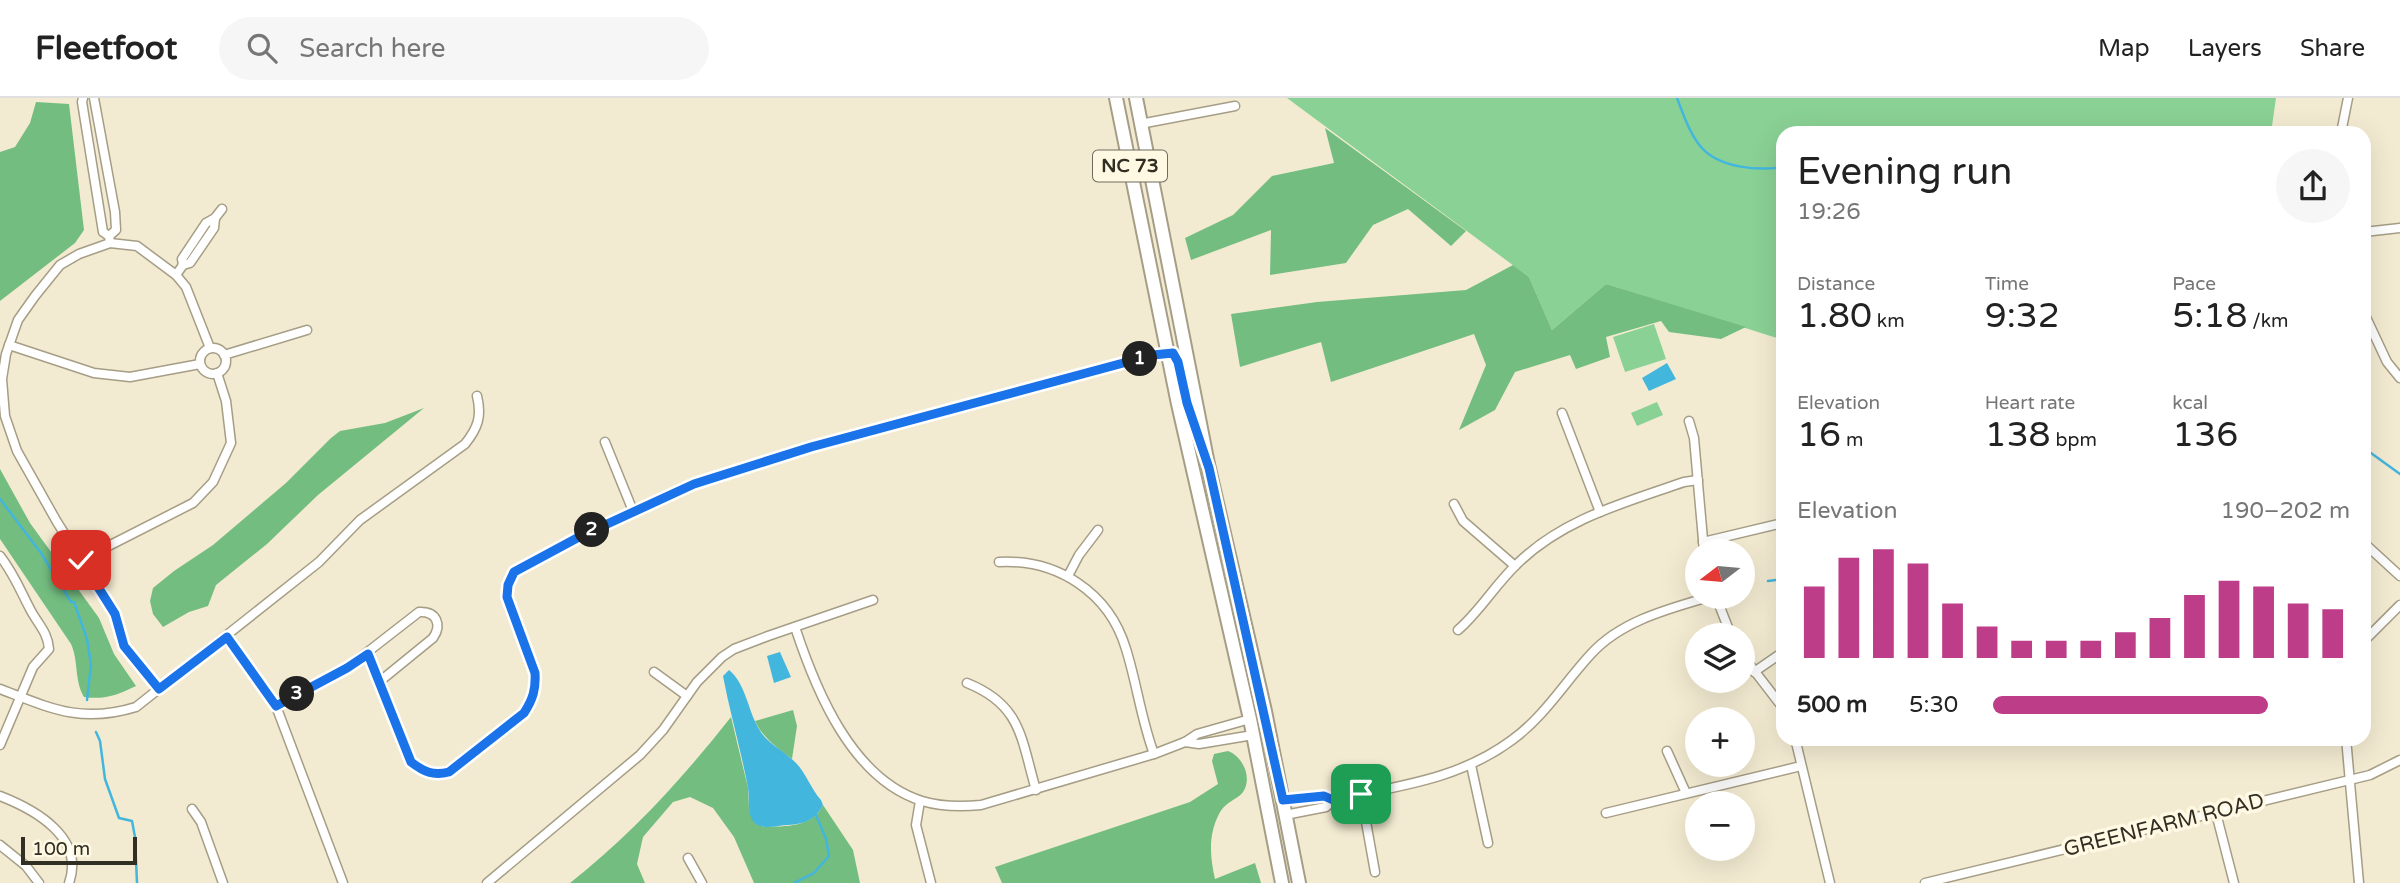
<!DOCTYPE html>
<html lang="en">
<head>
<meta charset="utf-8">
<style>
	body { margin:0; font-family:"Varela Round",sans-serif; background:#f6f6f6; color:#222; height:100vh; display:flex; flex-direction:column; font-size:26px; white-space:nowrap }
	* { box-sizing:border-box; margin:0 }
	p { font-size:23px; color:#767676 }
	.icon { flex:none; width:38px; height:38px; fill:none; stroke:currentColor; stroke-width:2; stroke-linecap:round; stroke-linejoin:round }
	.map { position:relative; flex:1; overflow:hidden }
	.panel { position:absolute; left:1776px; top:28px; width:595px; height:620px; display:flex; flex-direction:column; background:#fff; border-radius:21px; box-shadow:0 7px 28px #0002 }
	.panel>* { flex:none }
	.needle { width:46px; rotate:254deg }
	.buttons { position:absolute; left:1685px; top:441px; display:grid; gap:14px }
	.buttons a { display:grid; place-items:center; width:70px; height:70px; border-radius:50%; background:#fff; box-shadow:0 7px 28px #0002; font-size:35px }
	.scale { position:absolute; left:21px; bottom:18px; width:116px; box-sizing:border-box; padding-left:7px; border:4px solid #312e24; border-top:0; font-size:19px; line-height:24px; white-space:nowrap; color:#312e24; -webkit-text-stroke:5px #fff8e3; paint-order:stroke }
	.pin { position:absolute; display:grid; place-items:center; width:60px; height:60px; color:#fff; margin:-30px; border-radius:14px; box-shadow:0 4px 10px #0006 }
	.km { position:absolute; width:35px; height:35px; margin:-18px; border-radius:50%; background:#222; color:#fff; font-size:19px; line-height:35px; text-align:center }
	.round { display:grid; place-items:center; flex:none; width:74px; height:74px; border-radius:37px; background:#f6f6f6 }
	.summary { display:flex; align-items:center; justify-content:space-between; height:119px; padding:0 21px }
	h1 { font-size:38px; font-weight:600; line-height:52px }
	.stats { display:grid; grid-template-columns:repeat(3,1fr); gap:10px; height:119px; padding:7px 21px }
	.stats div { display:grid; align-content:center }
	.stats b { font-size:35px; font-weight:600 }
	.stats small { font-size:19px; font-weight:400 }
	.stats p { font-size:19px }
	.chart { height:196px; padding:14px 21px }
	.chart p { display:flex; justify-content:space-between }
	.chart svg { width:100%; height:126px; margin-top:7px; stroke:#bd3d89; stroke-width:6 }
	ul { padding:0 21px; list-style:none; font-size:23px }
	li { display:grid; grid-template-columns:112px 84px 1fr; align-items:center; height:52px }
	li i { height:18px; border-radius:9px; background:#bd3d89 }
	header { display:flex; align-items:center; gap:42px; box-sizing:border-box; height:98px; padding:0 35px; background:#fff; border-bottom:2px solid #e0e0e0 }
	header strong { font-size:33px }
	nav { display:flex; gap:38px; margin-inline-start:auto; font-size:24px }
	.search { width:490px; height:63px; background:#f6f6f6; display:flex; align-items:center; gap:18px; box-sizing:border-box; padding:0 24px; border-radius:38px; color:#767676; font-size:26px }
	.map>svg:first-child { display:block }
	.green { fill:#8ad195 }
	.forest { fill:#73bd80 }
	.water { fill:#43b6dd }
	.lines { fill:none; stroke-linecap:round; stroke-linejoin:round }
	.stream { stroke:#43b6dd; stroke-width:2.5 }
	.minor-casing { stroke:#a59d85; stroke-width:11 }
	.primary-casing { stroke:#a59d85; stroke-width:16 }
	.minor { stroke:#fff; stroke-width:8 }
	.primary { stroke:#fff; stroke-width:12 }
	.route-casing { stroke:#fff; stroke-width:14 }
	.route { stroke:#1a73e8; stroke-width:9 }
	.labels { text-anchor:middle; dominant-baseline:central; stroke-width:7; stroke-linejoin:round; paint-order:stroke }
	.shield { fill:#fff8e3; stroke:#6f6b5d; stroke-width:2 }
	.shield-label { font-size:19px; font-weight:bold; fill:#312e24 }
	.street-label { font-size:21px; fill:#312e24; stroke:#fff8e3 }
</style>
</head>
<body>
<header>
<strong>Fleetfoot</strong>
<div class="search"><svg class="icon" aria-label="search" viewBox="0 0 24 24"><circle cx="10" cy="10" r="6"/><path d="M15 15l6 6"/></svg>Search here</div>
<nav><a>Map</a><a>Layers</a><a>Share</a></nav>
</header>
<div class="map">
<svg width="2400" height="785" viewBox="0 0 2400 785">
	<rect width="100%" height="100%" fill="#f3ebd1"/>
	<g class="green">
		<polygon points="1287,0 2276,0 2271,35 1783,35 1783,242 1606,186 1552,232 1529,179"/>
		<polygon points="1654,226 1666,261 1625,274 1613,239"/>
		<polygon points="1657,304 1663,317 1637,328 1631,315"/>
	</g>
	<g class="forest">
		<polygon points="36,4 69,6 84,132 75,145 0,203 0,54 15,49 30,25"/>
		<polygon points="1325,30 1466,133 1451,148 1408,111 1373,127 1346,165 1270,177 1271,132 1191,162 1185,140 1233,117 1272,78 1334,65"/>
		<polygon points="1513,167 1529,179 1552,232 1606,186 1746,229 1721,241 1669,234 1661,223 1606,239 1610,259 1576,271 1570,257 1515,274 1495,312 1459,332 1486,267 1474,236 1331,284 1321,244 1240,269 1231,216 1317,204 1466,192"/>
		<polygon points="424,310 318,397 267,446 216,487 208,508 189,514 163,529 153,516 150,503 153,490 174,473 213,447 286,385 331,340 340,333 385,325"/>
		<path d="M0 371 30 425 99 520 114 556 136 588C117 597 105 602 84 599 74 582 79 564 71 546L0 441Z"/>
		<path d="M793 612 797 628 792 661C778 651 762 639 755 623Z"/>
		<path d="M731 619 748 690 749 711 763 729C786 728 812 730 823 707L853 752 860 785H754L734 739 713 710 690 699 673 704 643 739 637 766 645 785H570C631 737 683 680 731 619Z"/>
		<path d="M1228 653C1242 658 1253 679 1243 694 1237 702 1226 703 1219 716 1208 737 1210 759 1215 781L1255 765 1261 785H1002L995 769 1190 704 1218 686 1212 663 1214 656Z"/>
	</g>
	<g class="water">
		<polygon points="1667,265 1676,281 1649,293 1642,280"/>
		<polygon points="780,554 791,579 774,585 767,558"/>
		<path d="M729 572C746 586 748 613 759 631 767 646 785 653 796 665 806 675 811 691 821 702L823 707C815 722 805 726 788 727 779 727 765 732 756 726 746 718 750 701 748 690 741 652 730 615 723 578Z"/>
	</g>
	<g class="lines">
		<g class="stream">
			<path d="M1677 0C1683 16 1690 36 1701 49 1719 70 1758 73 1783 69"/>
			<polyline points="2364,350 2400,376"/>
			<polyline points="0,401 41,455 71,504 74,504 87,541 91,567 87,602"/>
			<polyline points="1768,483 1783,481"/>
			<polyline points="96,634 100,643 105,681 119,720 132,723 135,739 137,785"/>
			<polyline points="794,785 814,775 829,758 826,741 816,717"/>
		</g>
		<g class="minor-casing">
			<g id="minor">
				<polyline points="83,0 82,4 103,134 109,138 110,145"/>
				<polyline points="94,0 115,114 116,132 109,138"/>
				<polyline points="1140,26 1235,8"/>
				<polyline points="2341,35 2348,0"/>
				<polyline points="2364,134 2400,130"/>
				<polyline points="183,167 182,161 206,125 215,120 222,111"/>
				<polyline points="176,177 183,167 190,165 214,130 215,120"/>
				<polyline points="2364,215 2387,264 2400,280"/>
				<polyline points="9,247 94,275 130,279 200,266"/>
				<circle cx="213" cy="263" r="13"/>
				<polyline points="224,257 307,232"/>
				<polyline points="1562,315 1600,414"/>
				<polyline points="1689,323 1694,340 1704,453"/>
				<polyline points="605,344 633,413"/>
				<polyline points="1454,406 1463,423 1515,468"/>
				<polyline points="1703,444 1783,425"/>
				<polyline points="2364,445 2400,478"/>
				<path d="M0 458C14 476 20 492 30 511 37 525 48 534 49 551L33 569 0 647"/>
				<polyline points="81,462 193,405 213,384 231,345 226,303 217,275"/>
				<path d="M999 464C1057 461 1109 494 1126 551 1137 586 1141 621 1154 656"/>
				<polyline points="1068,478 1079,457 1098,432"/>
				<polyline points="1716,499 1731,537"/>
				<path d="M795 529C816 593 852 681 922 703 942 709 961 709 981 707L1154 656 1185 644 1197 636 1250 621"/>
				<path d="M1458 532C1480 513 1495 487 1516 467 1562 421 1624 405 1684 384L1698 382"/>
				<polyline points="227,539 276,608 343,785"/>
				<polyline points="2364,543 2400,507"/>
				<path d="M368 556 411 664C424 674 433 678 449 674L524 615C532 601 536 591 535 575L507 499 508 487 514 474 579 439 694 386 811 349 1168 254"/>
				<polyline points="1743,558 1783,610"/>
				<polyline points="654,574 687,598"/>
				<polyline points="1754,574 1783,554"/>
				<path d="M967 585C1022 607 1021 641 1036 692"/>
				<path d="M0 591C50 610 81 626 136 609L319 464 360 422 465 346C478 330 482 318 477 298"/>
				<polyline points="159,591 125,548 115,516 57,424 17,353 5,318 2,281 6,256 18,222 35,198 60,167 79,156 110,145 137,148 176,177 186,189 210,250"/>
				<path d="M276 608 347 570 419 514C437 513 442 527 433 540L379 584"/>
				<polyline points="1795,640 1830,785"/>
				<polyline points="2346,640 2359,785"/>
				<polyline points="1185,644 1199,646 1253,637"/>
				<polyline points="1667,653 1686,695"/>
				<polyline points="1471,667 1488,745"/>
				<polyline points="1361,696 1375,774"/>
				<path d="M0 698C36 712 85 740 69 785"/>
				<polyline points="1283,702 1324,698 1333,702"/>
				<polyline points="920,703 916,727 931,785"/>
				<polyline points="192,711 201,724 223,785"/>
				<polyline points="1606,715 1801,668"/>
				<polyline points="2216,715 2234,785"/>
				<path d="M1285 717 1326 709 1333 702C1398 688 1458 682 1512 642 1545 618 1564 585 1591 556 1621 523 1668 511 1709 499"/>
				<polyline points="0,747 26,768 39,785"/>
				<polyline points="688,760 702,785"/>
				<polyline points="487,785 640,657 663,632 697,584 722,559 734,551 768,538 873,502"/>
				<polyline points="1925,785 2370,677 2400,662"/>
			</g>
		</g>
		<g class="primary-casing">
			<g id="primary">
				<polyline points="1116,0 1178,306 1250,621 1282,785"/>
				<polyline points="1136,0 1208,366 1265,613 1299,785"/>
			</g>
		</g>
		<use href="#minor" class="minor"/>
		<use href="#primary" class="primary"/>
	</g>
	<g class="lines">
		<g class="route-casing">
			<path id="route" d="M81 462 115 516 124 548 159 591 227 539 276 608 347 570 368 556 411 664C424 674 433 678 449 674L524 615C533 601 536 591 535 575L507 499 508 487 514 474 579 439 694 386 811 349 1153 257 1173 255 1178 264 1187 305 1209 370 1283 702 1324 698 1333 702 1361 696"/>
		</g>
		<use href="#route" class="route"/>
	</g>
	<g class="labels">
		<rect class="shield" x="1093" y="52.5" width="74" height="31" rx="5"/>
		<g class="shield-label">
			<text x="1130" y="68">NC 73</text>
		</g>
		<g class="street-label">
			<text transform="translate(2164 727) rotate(-14)">GREENFARM ROAD</text>
		</g>
	</g>
</svg>
<div class="buttons">
<a><svg class="needle" viewBox="-14 -14 28 28"><path d="M0-13l5 13h-10z" fill="#e53935"/><path d="M0 13l5-13h-10z" fill="#767676"/></svg></a>
<a><svg class="icon" aria-label="layers" viewBox="0 0 24 24"><path d="M12 4l9 5-9 5-9-5zM3 14l9 5 9-5"/></svg></a>
<a>+</a>
<a>−</a>
</div>
<div class="scale">100 m</div>
<div class="pin" style="left:1361px;top:696px;background:#1e9e55"><svg class="icon" aria-label="arrive" viewBox="0 0 24 24"><path d="M6 21V4h12l-3 4 3 4H6"/></svg></div>
<div class="pin" style="left:81px;top:462px;background:#d93025"><svg class="icon" aria-label="check" viewBox="0 0 24 24"><path d="M5 12l5 5 9-10"/></svg></div>
<b class="km" style="left:1140px;top:261px">1</b>
<b class="km" style="left:592px;top:432px">2</b>
<b class="km" style="left:297px;top:596px">3</b>
<section class="panel">
<div class="summary"><div><h1>Evening run</h1><p>19:26</p></div><a class="round"><svg class="icon" aria-label="share" viewBox="0 0 24 24"><path d="M12 15V3M7 8l5-5 5 5M5 13v7h14v-7"/></svg></a></div>
<div class="stats">
<div><p>Distance</p><b>1.80<small> km</small></b></div>
<div><p>Time</p><b>9:32</b></div>
<div><p>Pace</p><b>5:18<small> /km</small></b></div>
</div>
<div class="stats">
<div><p>Elevation</p><b>16<small> m</small></b></div>
<div><p>Heart rate</p><b>138<small> bpm</small></b></div>
<div><p>kcal</p><b>136</b></div>
</div>
<div class="chart"><p><span>Elevation</span>190–202 m</p>
<svg viewBox="0 0 160 44" preserveAspectRatio="none"><path d="M5 44V19M15 44V9M25 44V6M35 44V11M45 44V25M55 44V33M65 44V38M75 44V38M85 44V38M95 44V35M105 44V30M115 44V22M125 44V17M135 44V19M145 44V25M155 44V27"/></svg>
</div>
<ul>
<li><b>500 m</b>5:30<i style="width:77%"></i></li>
</ul>
</section>
</div>
</body>
</html>
